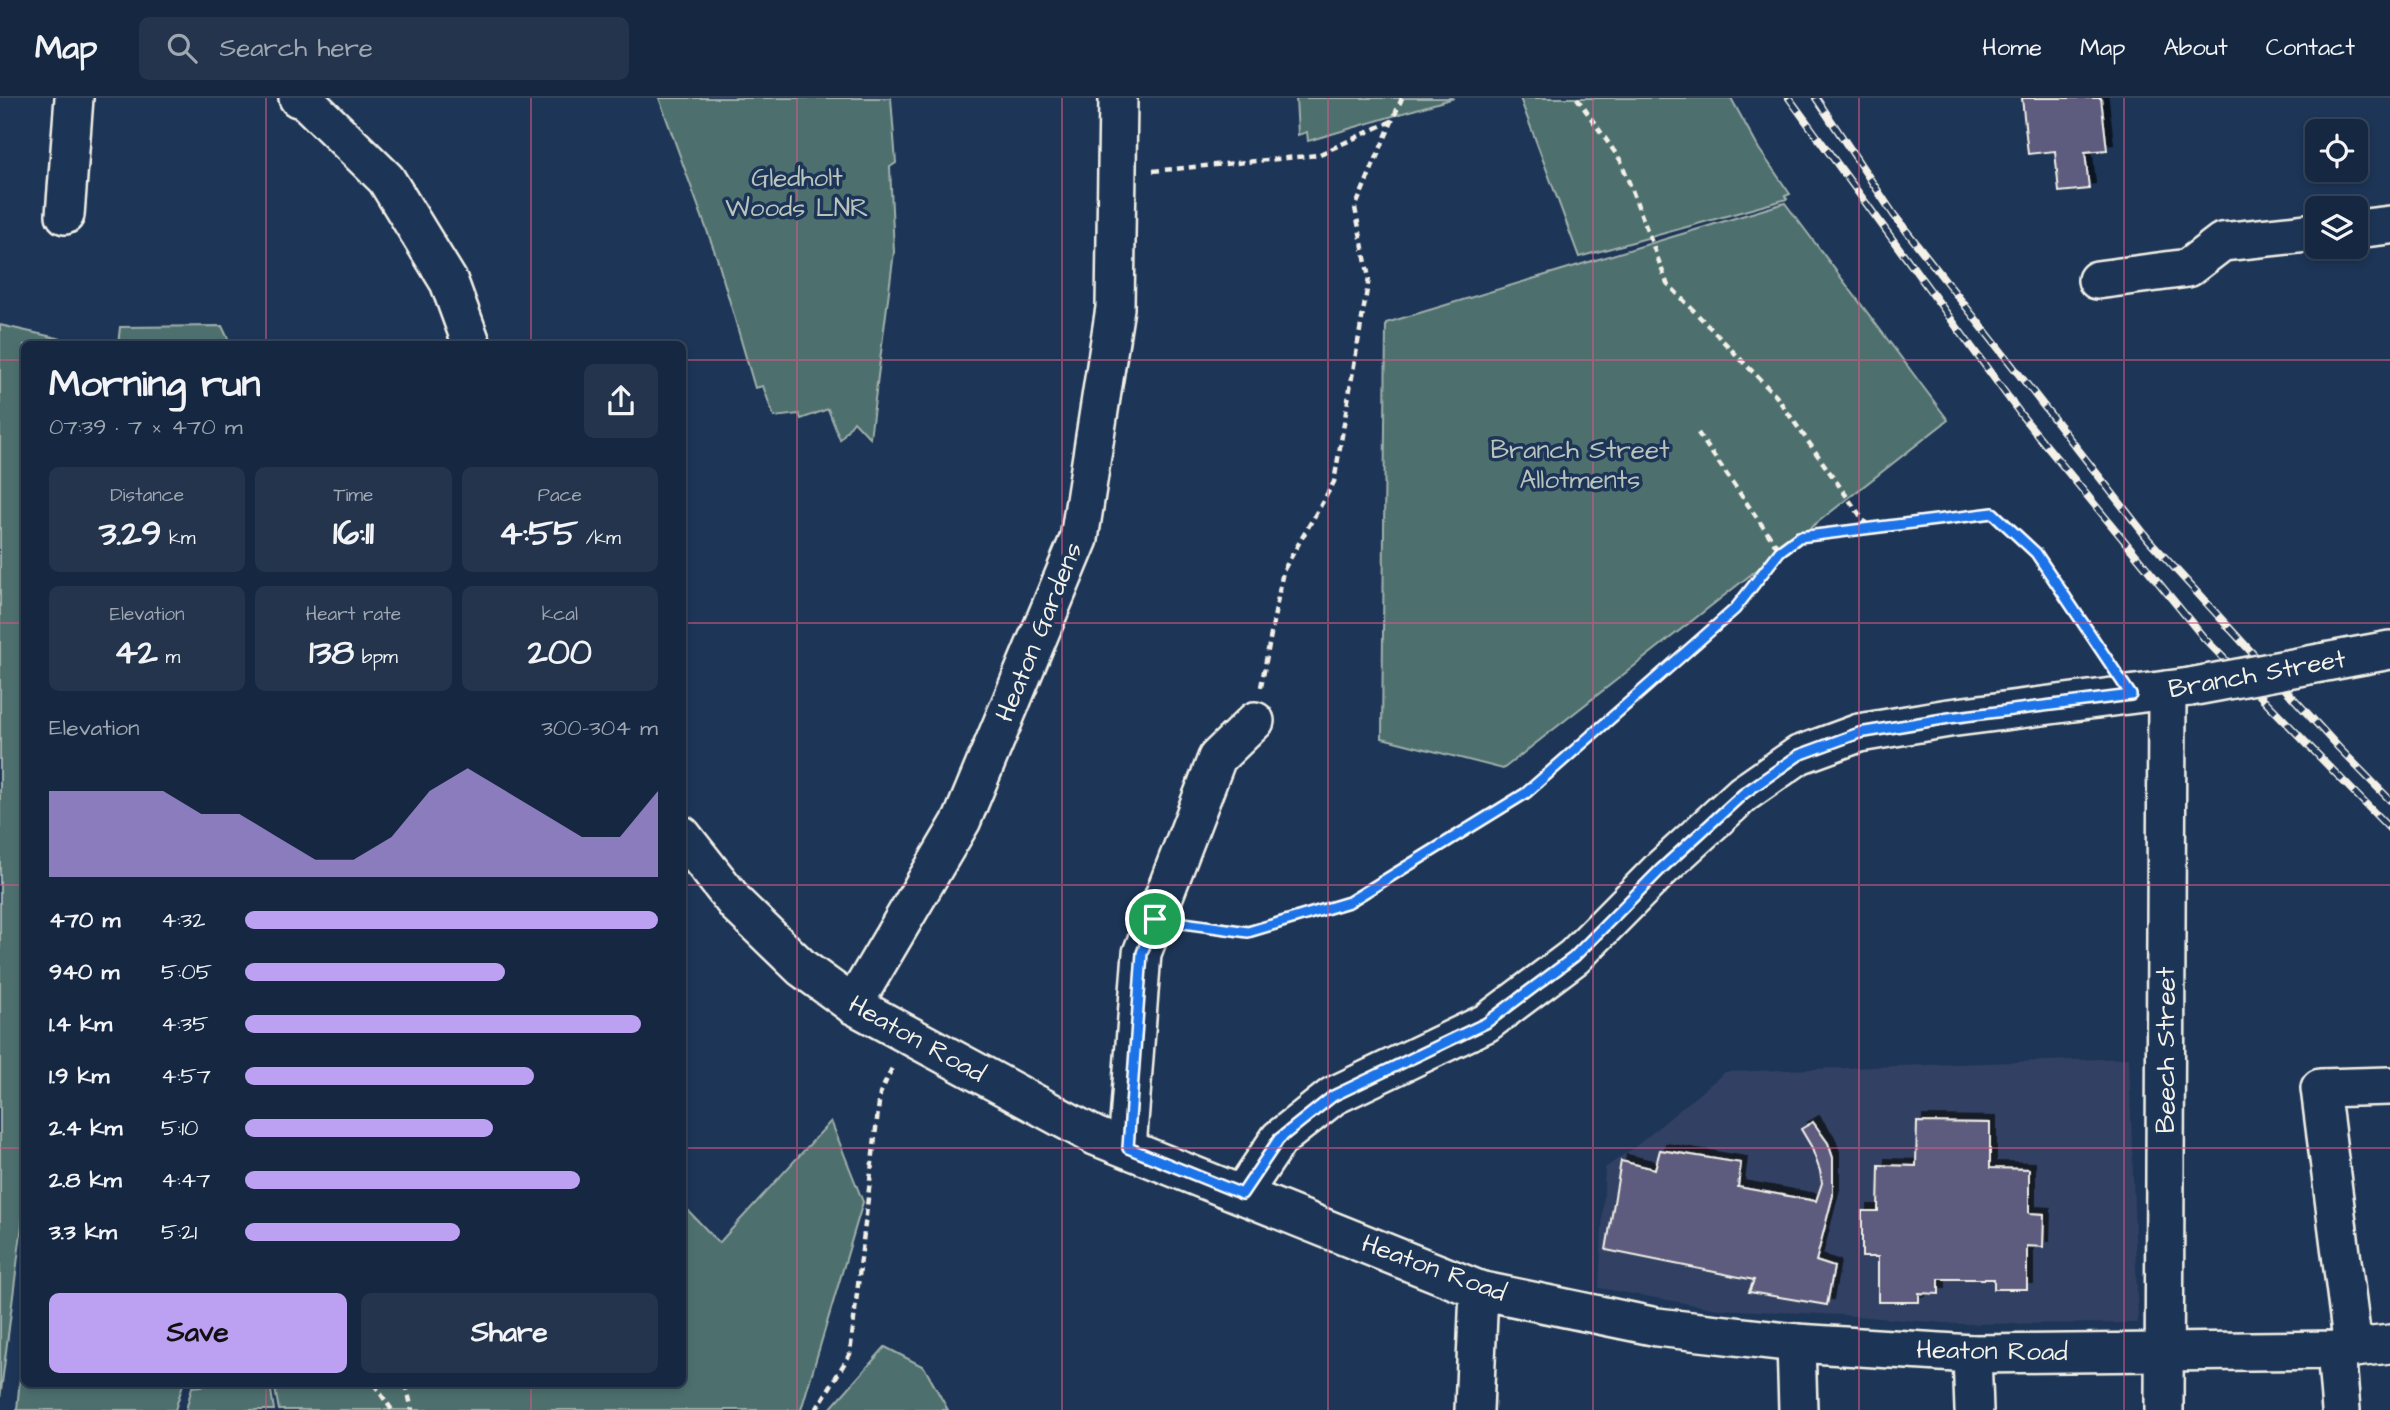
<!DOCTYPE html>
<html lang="en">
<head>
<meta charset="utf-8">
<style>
	body { margin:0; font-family:"Architects Daughter",sans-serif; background:#23344c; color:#f1f3f6; height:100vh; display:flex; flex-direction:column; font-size:26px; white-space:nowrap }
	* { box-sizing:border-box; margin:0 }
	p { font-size:23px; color:#9ea6b1 }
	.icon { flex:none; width:38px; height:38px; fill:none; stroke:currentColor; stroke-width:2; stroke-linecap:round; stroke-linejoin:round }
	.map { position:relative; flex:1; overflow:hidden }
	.drawer { position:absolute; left:21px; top:243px; width:665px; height:1046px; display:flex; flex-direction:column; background:#162841; border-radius:10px; box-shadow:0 4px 10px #0003,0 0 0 2px #35445a }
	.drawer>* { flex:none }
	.controls { position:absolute; left:2305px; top:21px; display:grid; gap:14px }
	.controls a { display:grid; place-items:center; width:63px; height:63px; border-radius:10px; background:#162841; box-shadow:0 4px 10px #0003,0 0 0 2px #35445a; font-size:35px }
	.pin { position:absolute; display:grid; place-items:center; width:60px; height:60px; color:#fff; margin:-30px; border:4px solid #fff; border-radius:50%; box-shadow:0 2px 7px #0007 }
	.round { display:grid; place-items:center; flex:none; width:74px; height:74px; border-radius:10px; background:#23344c }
	.headline { display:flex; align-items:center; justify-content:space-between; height:119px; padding:0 28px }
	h1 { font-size:38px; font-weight:700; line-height:52px }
	.figures { display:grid; grid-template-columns:repeat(3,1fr); gap:10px; height:119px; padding:7px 28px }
	.figures div { display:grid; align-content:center; border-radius:10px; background:#23344c; text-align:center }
	.figures b { font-size:35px; font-weight:700 }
	.figures small { font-size:19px; font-weight:400 }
	.figures p { font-size:19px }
	.chart { height:196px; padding:14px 28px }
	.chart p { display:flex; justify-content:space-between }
	.chart svg { width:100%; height:126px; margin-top:7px; fill:#bca0f2; opacity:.7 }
	.button { display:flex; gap:14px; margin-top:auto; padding:14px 28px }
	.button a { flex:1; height:80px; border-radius:10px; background:#bca0f2; color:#111; font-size:28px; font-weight:700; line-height:80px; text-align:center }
	.button a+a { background:#23344c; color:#f1f3f6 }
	ul { padding:0 28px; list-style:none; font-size:23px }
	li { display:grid; grid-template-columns:112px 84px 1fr; align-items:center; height:52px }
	li i { height:18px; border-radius:9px; background:#bca0f2 }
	header { display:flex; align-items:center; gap:42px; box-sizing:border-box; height:98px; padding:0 35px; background:#162841; border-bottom:2px solid #35445a }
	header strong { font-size:33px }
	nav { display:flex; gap:38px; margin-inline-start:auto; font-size:24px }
	.search { width:490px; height:63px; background:#23344c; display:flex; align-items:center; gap:18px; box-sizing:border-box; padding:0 24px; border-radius:10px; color:#9ea6b1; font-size:26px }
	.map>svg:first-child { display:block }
	.built { fill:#304163 }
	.green { fill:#4e6f6e; stroke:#a1b0ab; stroke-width:2 }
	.building { fill:#5d5c7e; stroke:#f4f1e8; stroke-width:2; filter:url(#shadow) }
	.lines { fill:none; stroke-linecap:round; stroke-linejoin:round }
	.minor-casing { stroke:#f4f1e8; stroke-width:42 }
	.path { stroke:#f4f1e8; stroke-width:4.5; stroke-dasharray:7 5; stroke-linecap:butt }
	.minor { stroke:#1d3557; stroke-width:37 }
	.rail-casing { stroke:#f4f1e8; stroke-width:8 }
	.rail { stroke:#1d3557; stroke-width:5; stroke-dasharray:16; stroke-linecap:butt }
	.minor-bridge-casing { stroke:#f4f1e8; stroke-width:42; stroke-linecap:butt }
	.minor-bridge { stroke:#1d3557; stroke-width:37 }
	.route-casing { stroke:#fff; stroke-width:14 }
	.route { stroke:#1a73e8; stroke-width:9 }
	.grid { fill:none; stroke:#d15985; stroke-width:2; stroke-opacity:0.55 }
	.labels { text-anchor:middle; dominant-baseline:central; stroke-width:7; stroke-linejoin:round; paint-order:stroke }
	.park-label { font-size:26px; fill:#bac4bd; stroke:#1d3557 }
	.street-label { font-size:26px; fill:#f4f1e8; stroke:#1d3557 }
</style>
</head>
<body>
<header>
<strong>Map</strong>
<div class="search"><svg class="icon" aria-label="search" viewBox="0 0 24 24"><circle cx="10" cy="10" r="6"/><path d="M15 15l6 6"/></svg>Search here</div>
<nav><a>Home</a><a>Map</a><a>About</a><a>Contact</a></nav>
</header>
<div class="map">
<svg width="2390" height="1312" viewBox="0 0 2390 1312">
	<defs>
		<filter id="shadow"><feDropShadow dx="6" dy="-6" stdDeviation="0" flood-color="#0009"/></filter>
	</defs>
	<rect width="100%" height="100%" fill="#1d3557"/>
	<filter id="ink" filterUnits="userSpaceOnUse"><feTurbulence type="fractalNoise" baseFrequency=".0143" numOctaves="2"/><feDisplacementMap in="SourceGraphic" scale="14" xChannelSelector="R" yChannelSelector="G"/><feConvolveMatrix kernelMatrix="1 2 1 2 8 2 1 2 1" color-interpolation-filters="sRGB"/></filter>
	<g filter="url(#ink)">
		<polygon class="built" points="2129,960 2138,1225 1957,1226 1841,1217 1718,1211 1599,1190 1605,1070 1636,1048 1725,974"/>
		<g class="green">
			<polygon points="659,0 891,0 896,65 890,69 894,154 870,340 854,323 840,342 828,311 801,321 799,316 774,319 763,288 755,290 717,160"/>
			<polygon points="1296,0 1454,0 1308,43 1307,34 1298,37"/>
			<polygon points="1520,0 1731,0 1759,51 1790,96 1785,98 1787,101 1579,159"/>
			<polygon points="1785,105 1948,322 1503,671 1382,640 1386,225"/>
			<polygon points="0,227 88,247 24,247 24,1111 0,1301"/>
			<polygon points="222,228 231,247 118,247 120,229"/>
			<polygon points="831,1023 863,1104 801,1312 279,1312 274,1286 682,1286 683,1107 719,1145"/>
			<polygon points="24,1236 24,1286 183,1286 175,1312 17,1312"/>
			<polygon points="885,1249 924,1269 948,1312 829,1312"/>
			<polygon points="218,1286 270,1286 274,1312 186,1312 192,1289"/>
		</g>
		<g class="building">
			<polygon points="2022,0 2101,0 2107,52 2085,54 2089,91 2059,94 2055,53 2028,56"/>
			<polygon points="1813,1024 1828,1045 1833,1060 1833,1097 1816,1163 1834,1169 1827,1207 1749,1194 1754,1182 1606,1152 1621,1063 1655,1071 1660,1052 1741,1065 1738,1089 1816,1103 1822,1085 1820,1073 1811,1048 1801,1031"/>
			<polygon points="1917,1024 1990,1025 1990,1070 2029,1071 2029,1115 2044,1116 2043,1149 2027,1148 2027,1191 1994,1191 1994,1181 1939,1181 1939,1196 1919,1195 1919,1204 1878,1204 1878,1159 1862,1159 1862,1113 1878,1113 1879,1067 1916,1068"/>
		</g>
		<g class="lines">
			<g class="minor-casing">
				<g id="minor">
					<polyline points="298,0 305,2 386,81 449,184 472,247"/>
					<polyline points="65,117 74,0"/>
					<polyline points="2356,131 2390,127"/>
					<polyline points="2097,182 2188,170 2222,144 2317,134"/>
					<polyline points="2320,565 2390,552"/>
					<polyline points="682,737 737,807 802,870 853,907 1095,1038 1479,1192 1657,1229 1796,1245 1972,1256 2336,1252 2390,1246"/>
					<polyline points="853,907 962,722 1079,441 1115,210 1118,0"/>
					<polyline points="1127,1050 1142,855 1217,660 1255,623"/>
					<polyline points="1242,1096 1279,1041 1333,998 1486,925 1574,859 1661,771 1743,696 1799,657 1859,635 1949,620 2190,589"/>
					<polyline points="1796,1245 1798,1312"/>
					<polyline points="2353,1250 2320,990 2390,988"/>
					<polyline points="2336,1252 2341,1312"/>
					<polyline points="1972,1256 1974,1312"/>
					<polyline points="1474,1312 1479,1192"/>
					<polyline points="2164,1312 2167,592"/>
				</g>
			</g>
			<g class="path">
				<polyline points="1577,0 1621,63 1667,185 1776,298 1869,430"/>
				<polyline points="1153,73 1318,57 1394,22"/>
				<polyline points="1698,335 1780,453"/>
				<polyline points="1261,589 1283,473 1334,384 1369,180 1355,110 1402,0"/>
				<polyline points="1191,826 1248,834 1349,804 1526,695 1735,511 1780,453 1799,439 1993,415 2036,455 2107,561"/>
				<polyline points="374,1286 392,1312"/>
				<polyline points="406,1286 412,1312"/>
				<polyline points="816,1312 850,1256 880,996 892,970"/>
			</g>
			<use href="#minor" class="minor"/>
			<g class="rail-casing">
				<g id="rail">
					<polyline points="1789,0 2022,318 2204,540 2390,731"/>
					<polyline points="1816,0 1894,117 2149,442 2339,650 2390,702"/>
				</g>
			</g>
			<use href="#rail" class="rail"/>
			<g class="minor-bridge-casing">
				<polyline id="minor-bridge" points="2190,589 2320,565"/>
			</g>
			<use href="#minor-bridge" class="minor-bridge"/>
		</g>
	</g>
	<g class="lines" filter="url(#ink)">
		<g class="route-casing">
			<polygon id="route" points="1993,415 2036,455 2131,597 1949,620 1859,635 1799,657 1743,696 1661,771 1574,859 1486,925 1333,998 1279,1041 1242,1096 1128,1050 1142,855 1155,821 1248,834 1349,804 1526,695 1735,511 1780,453 1799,439"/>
		</g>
		<use href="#route" class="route"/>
	</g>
	<path class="grid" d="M266 0V247M531 0V247M797 0V1312M1062 0V1312M1328 0V1312M1593 0V1312M1859 0V1312M2124 0V1312M0 262H24M682 262H2390M0 525H24M682 525H2390M0 787H24M682 787H2390M0 1050H24M682 1050H2390M266 1286V1312M531 1286V1312"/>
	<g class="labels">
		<g class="park-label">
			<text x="797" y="80">Gledholt<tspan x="797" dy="30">Woods LNR</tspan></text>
			<text x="1580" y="352">Branch Street<tspan x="1580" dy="30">Allotments</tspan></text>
		</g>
		<g class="street-label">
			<text transform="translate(1039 534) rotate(-68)">Heaton Gardens</text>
			<text transform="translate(2257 576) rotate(-10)">Branch Street</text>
			<text transform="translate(917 941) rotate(29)">Heaton Road</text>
			<text transform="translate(2166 952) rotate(-90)">Beech Street</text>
			<text transform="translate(1434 1170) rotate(20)">Heaton Road</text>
			<text transform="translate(1992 1253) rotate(1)">Heaton Road</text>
		</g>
	</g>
</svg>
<div class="controls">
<a><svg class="icon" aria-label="locate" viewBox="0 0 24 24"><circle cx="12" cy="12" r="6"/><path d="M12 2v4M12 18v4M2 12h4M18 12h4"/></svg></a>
<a><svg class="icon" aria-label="layers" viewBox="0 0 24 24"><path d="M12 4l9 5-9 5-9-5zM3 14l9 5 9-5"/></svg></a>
</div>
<div class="pin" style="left:1155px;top:821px;background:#1e9e55"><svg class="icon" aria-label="arrive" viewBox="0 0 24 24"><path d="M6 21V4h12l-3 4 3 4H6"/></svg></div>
<section class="drawer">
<div class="headline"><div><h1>Morning run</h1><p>07:39 · 7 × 470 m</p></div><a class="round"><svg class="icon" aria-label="share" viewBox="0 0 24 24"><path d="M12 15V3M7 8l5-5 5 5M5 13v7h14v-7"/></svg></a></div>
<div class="figures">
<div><p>Distance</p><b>3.29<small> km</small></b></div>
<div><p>Time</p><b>16:11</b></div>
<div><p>Pace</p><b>4:55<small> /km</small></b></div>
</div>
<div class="figures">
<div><p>Elevation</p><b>42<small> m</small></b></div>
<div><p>Heart rate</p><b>138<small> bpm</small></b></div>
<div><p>kcal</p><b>200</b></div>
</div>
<div class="chart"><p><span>Elevation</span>300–304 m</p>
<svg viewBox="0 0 160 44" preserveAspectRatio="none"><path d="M0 44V14L10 14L20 14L30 14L40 22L50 22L60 30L70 38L80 38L90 30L100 14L110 6L120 14L130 22L140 30L150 30L160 14V44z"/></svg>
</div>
<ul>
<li><b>470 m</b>4:32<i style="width:100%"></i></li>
<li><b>940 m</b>5:05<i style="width:63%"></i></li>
<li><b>1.4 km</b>4:35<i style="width:96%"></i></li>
<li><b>1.9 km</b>4:57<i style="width:70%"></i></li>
<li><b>2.4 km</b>5:10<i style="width:60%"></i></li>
<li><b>2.8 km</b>4:47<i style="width:81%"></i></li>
<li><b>3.3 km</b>5:21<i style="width:52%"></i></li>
</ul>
<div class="button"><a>Save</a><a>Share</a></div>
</section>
</div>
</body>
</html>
